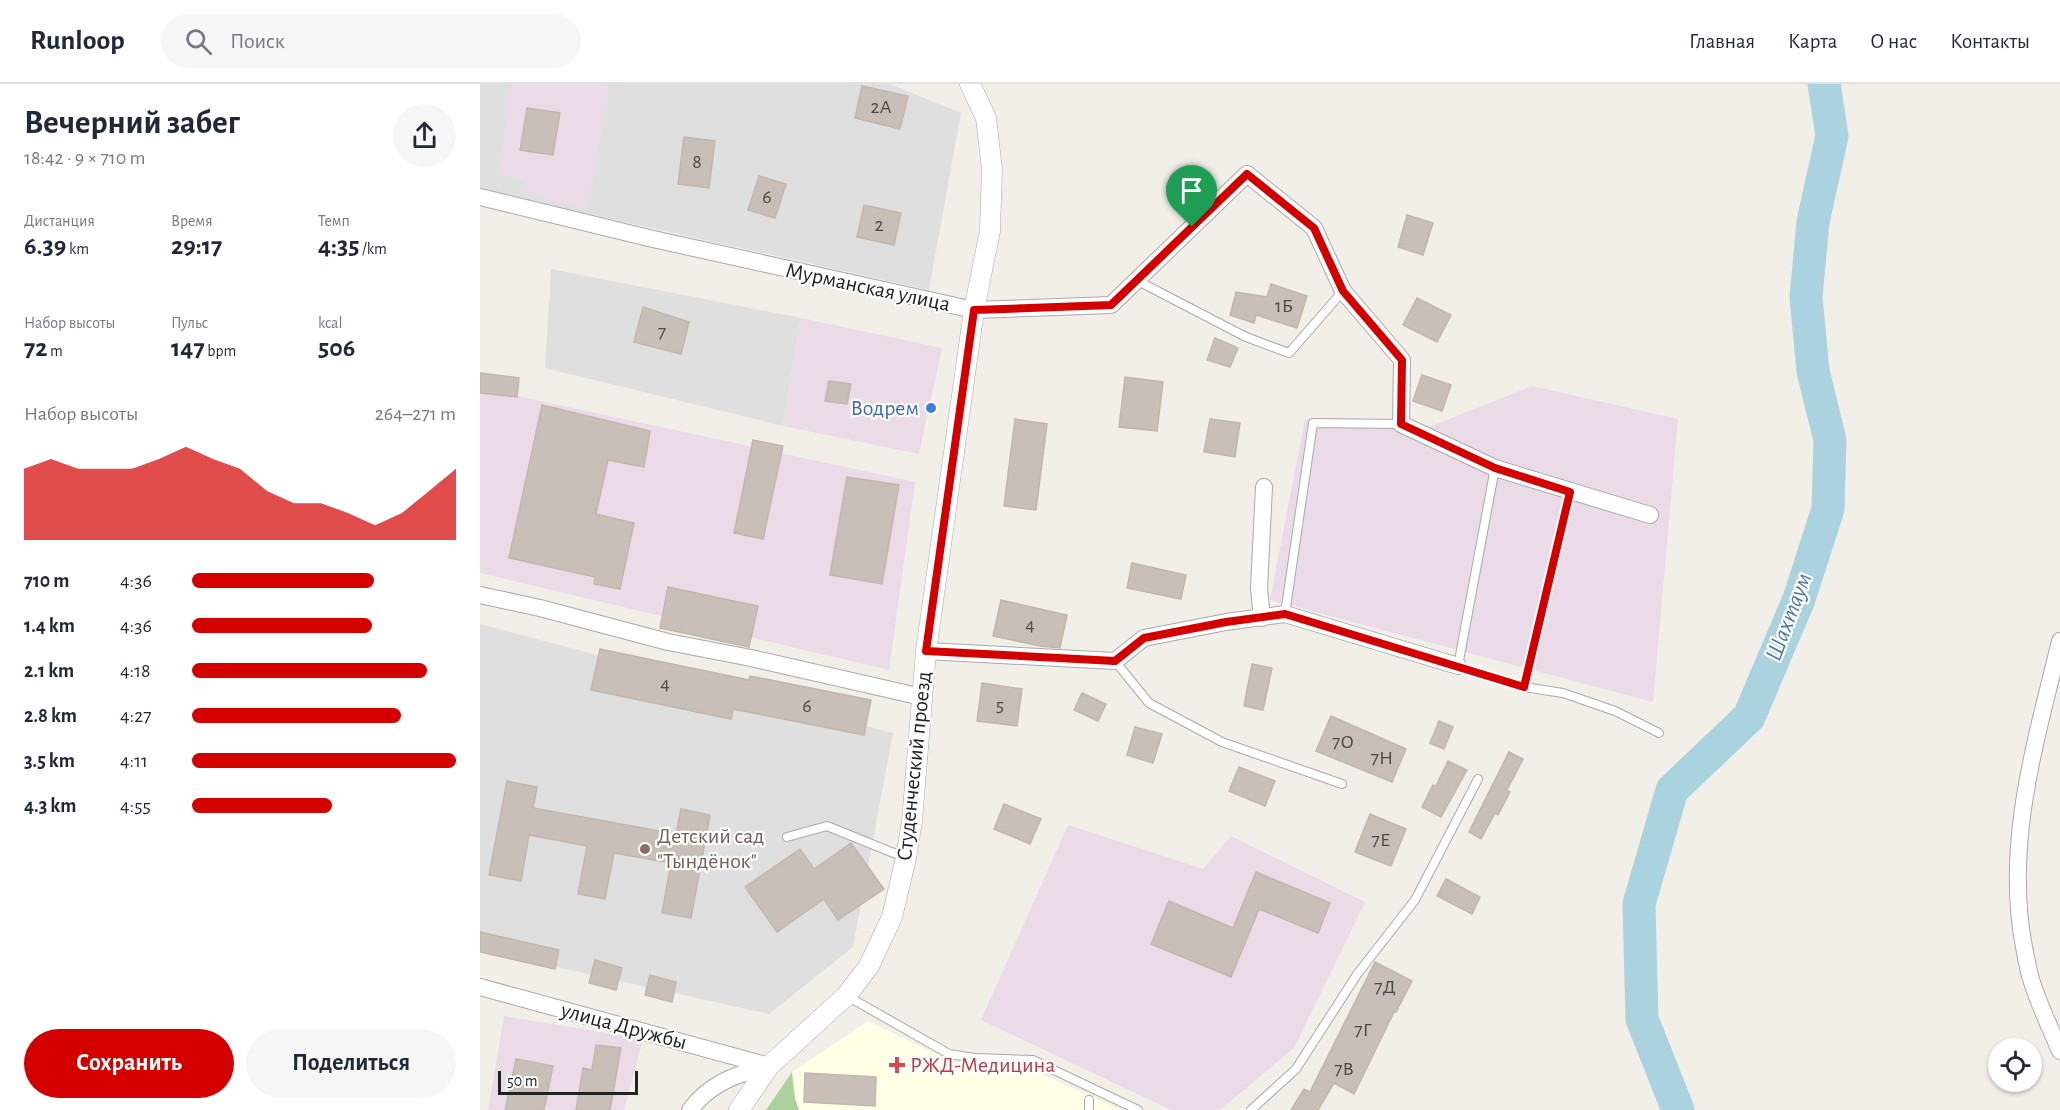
<!DOCTYPE html>
<html lang="ru">
<head>
<meta charset="utf-8">
<style>
	body { margin:0; font-family:"Alegreya Sans",sans-serif; background:#f6f6f7; color:#1f2937; height:100vh; display:flex; flex-direction:column; font-size:22px; white-space:nowrap }
	* { box-sizing:border-box; margin:0 }
	p { font-size:20px; color:#747a83 }
	.icon { flex:none; width:33px; height:33px; fill:none; stroke:currentColor; stroke-width:2; stroke-linecap:round; stroke-linejoin:round }
	.map { position:relative; flex:1; overflow:hidden }
	.drawer { display:flex; flex-direction:column; background:#fff; width:480px }
	.drawer>* { flex:none }
	.tools { position:absolute; left:1508px; top:954px; display:grid; gap:12px }
	.tools a { display:grid; place-items:center; width:54px; height:54px; border-radius:50%; background:#fff; box-shadow:0 2px 4px #0004; font-size:30px }
	.scale { position:absolute; left:18px; bottom:15px; width:140px; box-sizing:border-box; padding-left:6px; border:3px solid #222; border-top:0; font-size:16px; line-height:21px; white-space:nowrap; color:#222; -webkit-text-stroke:4px #fff; paint-order:stroke }
	.pin { position:absolute; display:grid; place-items:center; width:51px; height:51px; color:#fff; margin:-62px -26px; border-radius:50% 50% 50% 0; rotate:-45deg; box-shadow:0 0 6px #0007 }
	.pin .icon { rotate:45deg }
	.round { display:grid; place-items:center; flex:none; width:63px; height:63px; border-radius:32px; background:#f6f6f7 }
	.head { display:flex; align-items:center; justify-content:space-between; height:102px; padding:0 24px }
	h1 { font-size:33px; font-weight:700; line-height:45px }
	.figures { display:grid; grid-template-columns:repeat(3,1fr); gap:9px; height:102px; padding:6px 24px }
	.figures div { display:grid; align-content:center }
	.figures b { font-size:26px; font-weight:700 }
	.figures small { font-size:16px; font-weight:400 }
	.figures p { font-size:16px }
	.chart { height:168px; padding:12px 24px }
	.chart p { display:flex; justify-content:space-between }
	.chart svg { width:100%; height:108px; margin-top:6px; fill:#d40000; opacity:.7 }
	.cta { display:flex; gap:12px; margin-top:auto; padding:12px 24px }
	.cta a { flex:1; height:69px; border-radius:36px; background:#d40000; color:#fff; font-size:24px; font-weight:700; line-height:69px; text-align:center }
	.cta a+a { background:#f6f6f7; color:#1f2937 }
	ul { padding:0 24px; list-style:none; font-size:20px }
	li { display:grid; grid-template-columns:96px 72px 1fr; align-items:center; height:45px }
	li i { height:15px; border-radius:8px; background:#d40000 }
	header { display:flex; align-items:center; gap:36px; box-sizing:border-box; height:84px; padding:0 30px; background:#fff; border-bottom:2px solid #e0e1e3 }
	header strong { font-size:28px }
	nav { display:flex; gap:33px; margin-inline-start:auto; font-size:21px }
	.search { width:420px; height:54px; background:#f6f6f7; display:flex; align-items:center; gap:15px; box-sizing:border-box; padding:0 21px; border-radius:33px; color:#747a83; font-size:22px }
	main { display:flex; flex:1; min-height:0 }
	.map>svg:first-child { display:block }
	.residential { fill:#e0dfdf }
	.industrial { fill:#ebdbe8 }
	.education { fill:#ffffe5 }
	.forest { fill:#add19e }
	.lines { fill:none; stroke-linecap:round; stroke-linejoin:round }
	.river { stroke:#aad3df; stroke-width:33 }
	.building { fill:#c7bfb8; stroke:#c4b6ab; stroke-width:1.5 }
	.service-casing { stroke:#a9a9a9; stroke-width:10 }
	.minor-casing { stroke:#a9a9a9; stroke-width:18 }
	.tertiary-casing { stroke:#a9a9a9; stroke-width:21 }
	.service { stroke:#fff; stroke-width:8 }
	.minor { stroke:#fff; stroke-width:16 }
	.tertiary { stroke:#fff; stroke-width:20 }
	.route-casing { stroke:#fff; stroke-width:12 }
	.route { stroke:#d40000; stroke-width:8 }
	.shop-dot { fill:#3f7fe0; stroke:#fff; stroke-width:2 }
	.education-dot { fill:#8d6e63; stroke:#fff; stroke-width:2 }
	.health-dot { fill:#e0444e; stroke:#fff; stroke-width:2 }
	.labels { text-anchor:middle; dominant-baseline:central; stroke-width:4.5; stroke-linejoin:round; paint-order:stroke }
	.number-label { font-size:20px; fill:#4b4948 }
	.street-label { font-size:22px; fill:#222; stroke:#fff }
	.shop-label { font-size:22px; fill:#366cbe; stroke:#fff; text-anchor:end }
	.education-label { font-size:22px; fill:#785e54; stroke:#fff; text-anchor:start }
	.health-label { font-size:22px; fill:#be3a42; stroke:#fff; text-anchor:start }
	.water-label { font-size:24px; font-style:italic; fill:#4a7aab; stroke:#fff }
</style>
</head>
<body>
<header>
<strong>Runloop</strong>
<div class="search"><svg class="icon" aria-label="search" viewBox="0 0 24 24"><circle cx="10" cy="10" r="6"/><path d="M15 15l6 6"/></svg>Поиск</div>
<nav><a>Главная</a><a>Карта</a><a>О нас</a><a>Контакты</a></nav>
</header>
<main>
<section class="drawer">
<div class="head"><div><h1>Вечерний забег</h1><p>18:42 · 9 × 710 m</p></div><a class="round"><svg class="icon" aria-label="share" viewBox="0 0 24 24"><path d="M12 15V3M7 8l5-5 5 5M5 13v7h14v-7"/></svg></a></div>
<div class="figures">
<div><p>Дистанция</p><b>6.39<small> km</small></b></div>
<div><p>Время</p><b>29:17</b></div>
<div><p>Темп</p><b>4:35<small> /km</small></b></div>
</div>
<div class="figures">
<div><p>Набор высоты</p><b>72<small> m</small></b></div>
<div><p>Пульс</p><b>147<small> bpm</small></b></div>
<div><p>kcal</p><b>506</b></div>
</div>
<div class="chart"><p><span>Набор высоты</span>264–271 m</p>
<svg viewBox="0 0 160 44" preserveAspectRatio="none"><path d="M0 44V15L10 11L20 15L30 15L40 15L50 11L60 6L70 11L80 15L90 24L100 29L110 29L120 33L130 38L140 33L150 24L160 15V44z"/></svg>
</div>
<ul>
<li><b>710 m</b>4:36<i style="width:69%"></i></li>
<li><b>1.4 km</b>4:36<i style="width:68%"></i></li>
<li><b>2.1 km</b>4:18<i style="width:89%"></i></li>
<li><b>2.8 km</b>4:27<i style="width:79%"></i></li>
<li><b>3.5 km</b>4:11<i style="width:100%"></i></li>
<li><b>4.3 km</b>4:55<i style="width:53%"></i></li>
</ul>
<div class="cta"><a>Сохранить</a><a>Поделиться</a></div>
</section>
<div class="map">
<svg width="1580" height="1026" viewBox="0 0 1580 1026">
	<rect width="100%" height="100%" fill="#f2efe9"/>
	<g class="residential">
		<polygon points="0,0 410,0 481,29 449,206 0,106"/>
		<polygon points="71,185 321,234 303,342 65,284"/>
		<polygon points="0,540 413,649 373,863 289,930 0,866"/>
	</g>
	<g class="industrial">
		<polygon points="31,0 125,0 130,2 107,126 46,110 45,97 19,90"/>
		<polygon points="321,234 462,264 439,370 303,342"/>
		<polygon points="1052,302 1198,335 1173,618 790,516 825,335 951,342"/>
		<polygon points="0,304 435,398 409,586 0,489"/>
		<polygon points="588,741 723,785 751,752 885,818 814,964 740,1026 691,1026 501,936"/>
		<polygon points="24,932 163,955 144,1026 8,1026"/>
	</g>
	<polygon class="education" points="388,937 473,978 547,983 641,1026 286,1026 312,988"/>
	<polygon class="forest" points="312,988 315,1014 319,1026 286,1026"/>
	<g class="lines">
		<polyline class="river" points="1198,1026 1162,935 1159,820 1192,706 1269,633 1319,515 1348,425 1350,356 1333,287 1326,213 1333,138 1352,52 1344,0"/>
	</g>
	<g class="building">
		<polygon points="382,2 428,12 420,45 375,34"/>
		<polygon points="47,24 80,29 73,71 40,66"/>
		<polygon points="204,53 235,57 229,104 198,100"/>
		<polygon points="279,92 306,100 295,134 268,126"/>
		<polygon points="384,121 421,129 414,161 377,153"/>
		<polygon points="927,131 953,139 943,171 918,163"/>
		<polygon points="791,200 827,212 817,244 776,231 774,239 750,231 756,208 787,213"/>
		<polygon points="937,214 971,231 957,258 923,241"/>
		<polygon points="163,223 209,238 201,270 154,258"/>
		<polygon points="735,254 758,264 750,283 727,276"/>
		<polygon points="0,289 39,294 37,313 0,309"/>
		<polygon points="942,291 971,301 962,327 933,317"/>
		<polygon points="645,293 683,298 677,347 639,343"/>
		<polygon points="349,297 371,300 367,320 345,317"/>
		<polygon points="62,321 170,347 164,383 128,376 116,430 154,439 140,505 114,500 115,493 29,474"/>
		<polygon points="535,335 567,340 556,426 524,422"/>
		<polygon points="730,335 760,339 755,373 724,368"/>
		<polygon points="273,356 303,362 283,455 254,449"/>
		<polygon points="367,393 419,401 402,500 350,491"/>
		<polygon points="652,479 706,491 701,515 647,504"/>
		<polygon points="188,503 278,522 269,563 180,544"/>
		<polygon points="521,516 587,531 580,564 560,562 513,552"/>
		<polygon points="120,565 269,596 270,592 391,616 384,651 253,625 251,635 111,606"/>
		<polygon points="772,580 792,584 783,626 764,622"/>
		<polygon points="502,599 542,605 537,642 497,637"/>
		<polygon points="602,609 626,620 618,637 594,626"/>
		<polygon points="851,632 926,665 912,698 836,667"/>
		<polygon points="959,637 973,643 964,665 950,659"/>
		<polygon points="655,643 682,650 673,679 647,671"/>
		<polygon points="1029,668 1043,675 1027,706 1030,708 1018,731 1015,729 1001,755 989,748"/>
		<polygon points="968,677 987,686 961,733 942,723 953,701 956,702"/>
		<polygon points="759,683 795,697 785,722 749,707"/>
		<polygon points="27,697 57,703 53,724 196,750 201,725 230,731 211,834 182,829 191,779 134,769 125,815 98,810 107,762 49,751 41,797 9,791"/>
		<polygon points="524,720 561,735 550,760 514,745"/>
		<polygon points="890,730 926,745 911,782 875,768"/>
		<polygon points="371,759 404,805 358,836 344,815 297,848 265,803 320,765 334,785"/>
		<polygon points="776,788 850,819 838,849 779,825 751,893 671,860 689,817 753,844"/>
		<polygon points="966,795 1000,813 992,830 957,812"/>
		<polygon points="0,848 79,866 75,885 0,868"/>
		<polygon points="115,876 142,884 136,906 109,899"/>
		<polygon points="895,878 932,897 916,928 914,928 874,1010 854,999 838,1026 811,1026 824,1005 830,1008"/>
		<polygon points="170,891 196,898 192,918 165,911"/>
		<polygon points="116,961 141,964 130,1026 96,1026 103,984 112,986"/>
		<polygon points="36,975 73,982 64,1026 25,1026"/>
		<polygon points="325,989 396,993 395,1022 324,1018"/>
	</g>
	<g class="lines">
		<g class="service-casing">
			<g id="service">
				<polyline points="656,196 766,253 809,269 863,207"/>
				<polyline points="1015,384 978,582 1044,603 1083,609 1135,627 1179,649"/>
				<polyline points="805,530 833,339 921,340"/>
				<polyline points="635,577 669,619 742,658 862,700"/>
				<polyline points="1044,603 1090,408"/>
				<polyline points="307,753 347,742 426,774"/>
				<polyline points="367,912 469,970 495,974 553,976 658,1026"/>
				<polyline points="609,1016 609,1026"/>
				<polyline points="771,1026 816,985 878,889 935,816 998,695"/>
			</g>
		</g>
		<g class="minor-casing">
			<g id="minor">
				<polyline points="0,113 173,155 494,226 631,221 767,90 834,144 863,207 922,276 921,340 1015,384 1170,431"/>
				<polyline points="0,511 60,524 188,558 271,574 442,613"/>
				<polyline points="782,534 779,504 784,403"/>
				<path d="M1580 557C1556 657 1524 760 1544 863 1546 874 1548 885 1551 895 1558 919 1570 943 1580 967"/>
				<polyline points="446,567 635,577 664,554 746,538 805,530 978,582"/>
				<polyline points="0,903 289,982"/>
				<path d="M210 1026C230 999 257 990 288 982"/>
			</g>
		</g>
		<g class="tertiary-casing">
			<polyline id="tertiary" points="259,1026 289,982 366,912 389,882 412,833 426,774 432,737 446,567 494,226 510,147 512,85 506,34 490,0"/>
		</g>
		<use href="#service" class="service"/>
		<use href="#minor" class="minor"/>
		<use href="#tertiary" class="tertiary"/>
	</g>
	<g class="lines">
		<g class="route-casing">
			<polygon id="route" points="767,90 834,144 863,207 922,276 921,340 1015,384 1090,408 1044,603 805,530 746,538 664,554 635,577 446,567 494,226 631,221"/>
		</g>
		<use href="#route" class="route"/>
	</g>
	<circle class="shop-dot" cx="451" cy="324" r="6"/>
	<circle class="education-dot" cx="165" cy="765" r="6"/>
	<path class="health-dot" d="M414 972h6v6h6v6h-6v6h-6v-6h-6v-6h6z"/>
	<g class="labels">
		<g class="number-label">
			<text x="401" y="23">2А</text>
			<text x="217" y="78">8</text>
			<text x="287" y="113">6</text>
			<text x="399" y="141">2</text>
			<text x="804" y="222">1Б</text>
			<text x="182" y="248">7</text>
			<text x="550" y="541">4</text>
			<text x="185" y="600">4</text>
			<text x="520" y="621">5</text>
			<text x="327" y="622">6</text>
			<text x="863" y="658">7О</text>
			<text x="902" y="674">7Н</text>
			<text x="901" y="756">7Е</text>
			<text x="905" y="903">7Д</text>
			<text x="883" y="946">7Г</text>
			<text x="864" y="985">7В</text>
		</g>
		<g class="street-label">
			<text transform="translate(388 203) rotate(12)">Мурманская улица</text>
			<text transform="translate(434 682) rotate(-84)">Студенческий проезд</text>
			<text transform="translate(144 942) rotate(15)">улица Дружбы</text>
		</g>
		<g class="shop-label">
			<text x="439" y="324">Водрем</text>
		</g>
		<g class="education-label">
			<text x="177" y="752">Детский сад<tspan x="177" dy="25">"Тындёнок"</tspan></text>
		</g>
		<g class="health-label">
			<text x="430" y="981">РЖД-Медицина</text>
		</g>
		<g class="water-label">
			<text transform="translate(1309 533) rotate(-69)">Шахтаум</text>
		</g>
	</g>
</svg>
<div class="tools">
<a><svg class="icon" aria-label="locate" viewBox="0 0 24 24"><circle cx="12" cy="12" r="6"/><path d="M12 2v4M12 18v4M2 12h4M18 12h4"/></svg></a>
</div>
<div class="scale">50 m</div>
<div class="pin" style="left:712px;top:143px;background:#1e9e55"><svg class="icon" aria-label="arrive" viewBox="0 0 24 24"><path d="M6 21V4h12l-3 4 3 4H6"/></svg></div>
</div>
</main>
</body>
</html>
